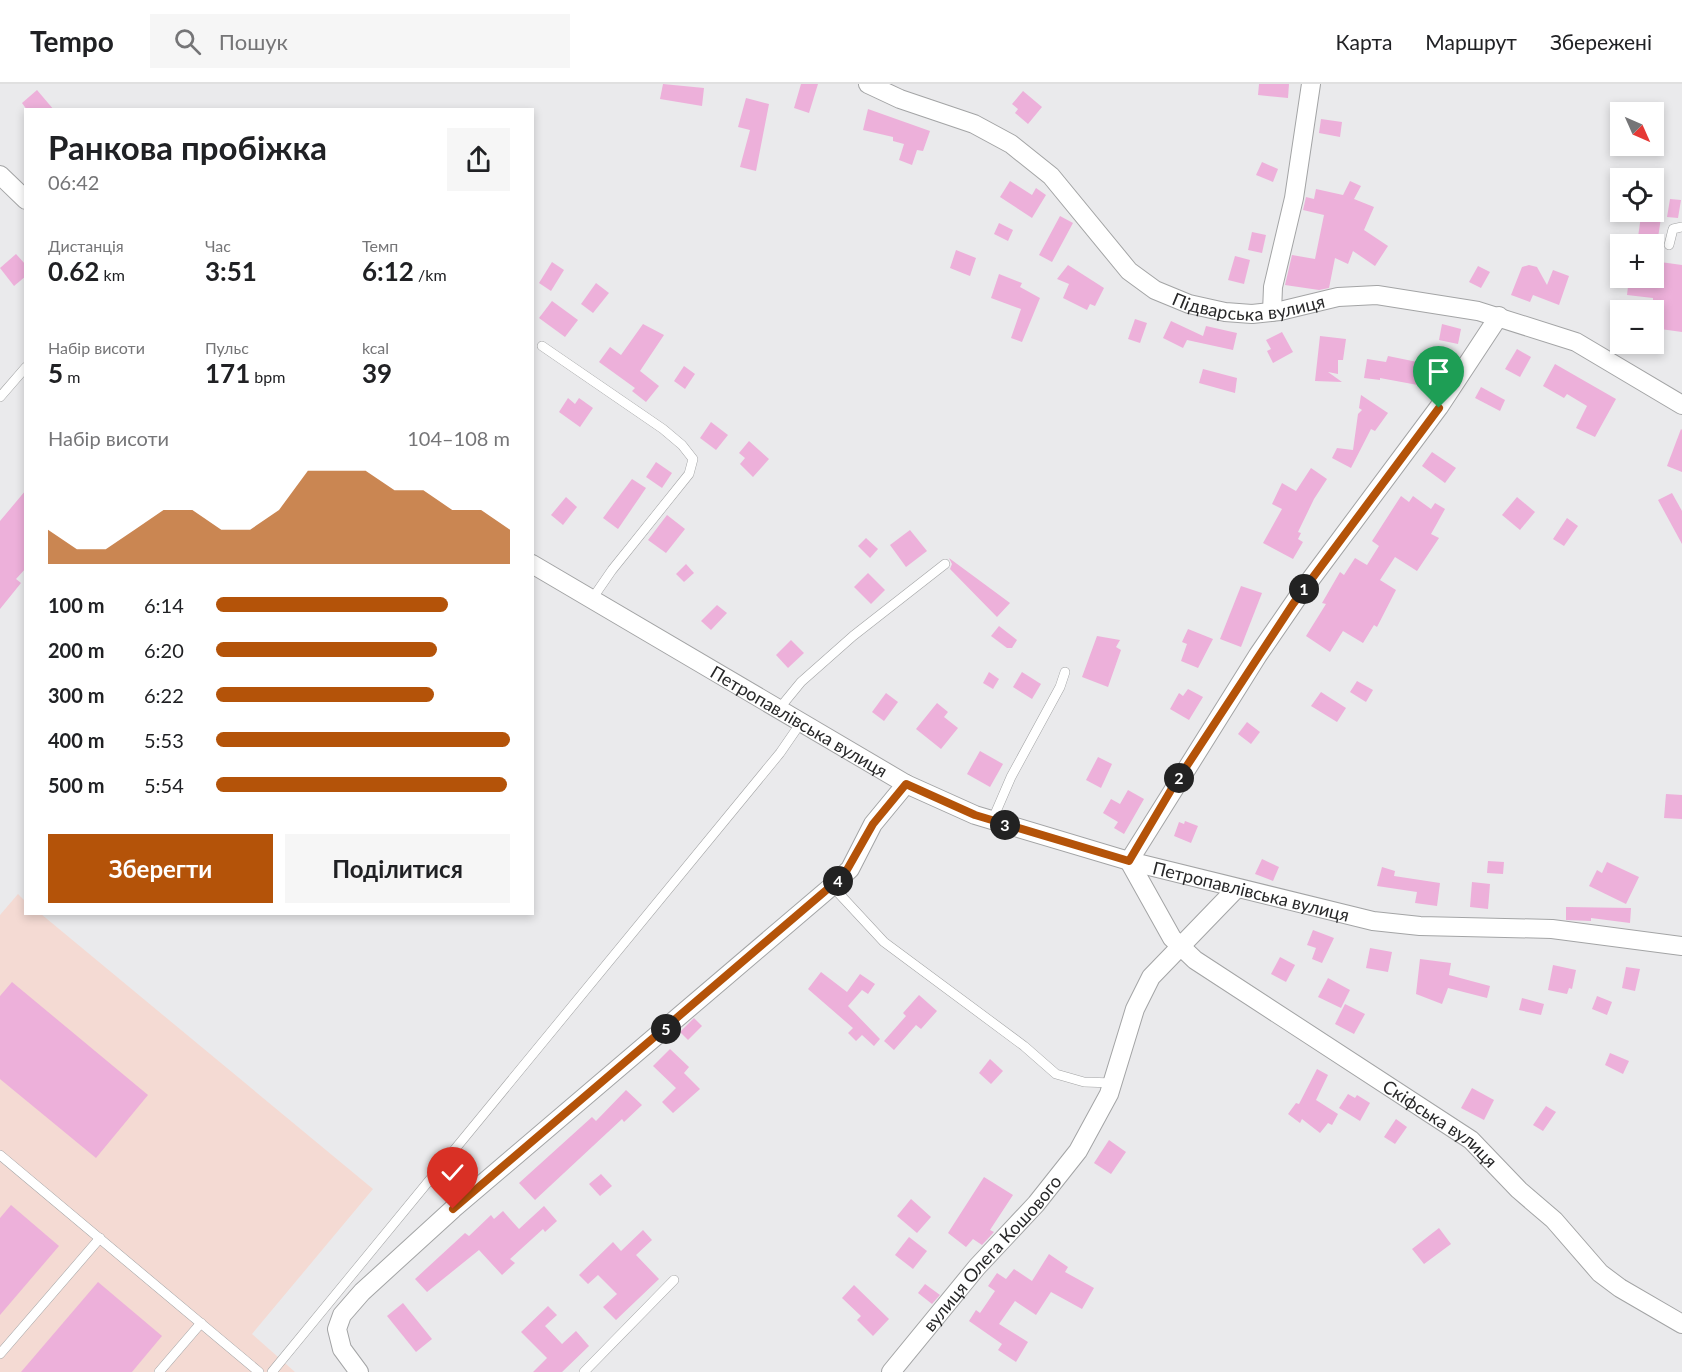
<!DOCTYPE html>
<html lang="uk">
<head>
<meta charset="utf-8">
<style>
	body { margin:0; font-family:Lato,sans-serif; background:#f6f6f6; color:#202124; height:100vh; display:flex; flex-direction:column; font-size:22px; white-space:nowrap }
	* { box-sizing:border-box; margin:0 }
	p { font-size:20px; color:#757577 }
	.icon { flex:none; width:33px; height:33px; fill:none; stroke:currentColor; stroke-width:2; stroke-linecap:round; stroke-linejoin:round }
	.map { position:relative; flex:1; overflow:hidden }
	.drawer { position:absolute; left:24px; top:24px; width:510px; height:807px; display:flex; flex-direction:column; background:#fff; border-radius:0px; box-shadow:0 3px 9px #0003 }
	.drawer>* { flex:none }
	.needle { width:39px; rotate:135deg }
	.buttons { position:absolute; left:1610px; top:18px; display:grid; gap:12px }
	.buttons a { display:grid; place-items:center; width:54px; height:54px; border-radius:0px; background:#fff; box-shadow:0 3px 9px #0003; font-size:30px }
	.pin { position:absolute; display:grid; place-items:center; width:51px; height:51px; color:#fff; margin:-62px -26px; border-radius:50% 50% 50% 0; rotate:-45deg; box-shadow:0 0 6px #0007 }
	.pin .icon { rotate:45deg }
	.km { position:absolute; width:30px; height:30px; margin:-15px; border-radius:50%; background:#222; color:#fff; font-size:16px; line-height:30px; text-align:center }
	.round { display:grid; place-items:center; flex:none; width:63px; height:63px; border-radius:0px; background:#f6f6f6 }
	.summary { display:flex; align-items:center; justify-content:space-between; height:102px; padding:0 24px }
	h1 { font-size:33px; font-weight:700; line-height:45px }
	.metrics { display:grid; grid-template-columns:repeat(3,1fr); gap:9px; height:102px; padding:6px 24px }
	.metrics div { display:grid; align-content:center }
	.metrics b { font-size:26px; font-weight:700 }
	.metrics small { font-size:16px; font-weight:400 }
	.metrics p { font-size:16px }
	.chart { height:168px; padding:12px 24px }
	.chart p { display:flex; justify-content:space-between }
	.chart svg { width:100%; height:108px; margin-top:6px; fill:#b45309; opacity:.7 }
	.primary-button { display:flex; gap:12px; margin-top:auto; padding:12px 24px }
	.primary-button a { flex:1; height:69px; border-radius:0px; background:#b45309; color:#fff; font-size:24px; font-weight:700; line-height:69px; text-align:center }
	.primary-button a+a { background:#f6f6f6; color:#202124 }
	ul { padding:0 24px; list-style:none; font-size:20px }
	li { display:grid; grid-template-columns:96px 72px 1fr; align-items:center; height:45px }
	li i { height:15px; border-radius:8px; background:#b45309 }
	header { display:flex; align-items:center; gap:36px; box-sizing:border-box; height:84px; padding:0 30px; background:#fff; border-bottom:2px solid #e0e0e0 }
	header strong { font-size:28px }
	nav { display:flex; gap:33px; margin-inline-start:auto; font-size:21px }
	.search { width:420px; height:54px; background:#f6f6f6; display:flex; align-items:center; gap:15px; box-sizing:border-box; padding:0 21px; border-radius:0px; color:#757577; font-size:22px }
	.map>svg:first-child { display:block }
	.industrial { fill:#f4dad3 }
	.building { fill:#edb0da }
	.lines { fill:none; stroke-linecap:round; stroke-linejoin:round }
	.service-casing { stroke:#a3a4a5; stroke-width:10 }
	.minor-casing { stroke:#a3a4a5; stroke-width:20 }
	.service { stroke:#fff; stroke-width:9 }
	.minor { stroke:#fff; stroke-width:18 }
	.route-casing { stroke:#fff; stroke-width:12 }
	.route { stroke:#b45309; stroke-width:8 }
	.labels { text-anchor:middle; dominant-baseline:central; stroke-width:6; stroke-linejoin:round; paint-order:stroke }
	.street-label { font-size:18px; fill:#282829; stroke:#f7f8f9 }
</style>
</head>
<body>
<header>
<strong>Tempo</strong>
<div class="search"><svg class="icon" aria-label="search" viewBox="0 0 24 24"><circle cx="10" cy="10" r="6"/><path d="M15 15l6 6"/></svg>Пошук</div>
<nav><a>Карта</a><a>Маршрут</a><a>Збережені</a></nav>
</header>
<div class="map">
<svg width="1682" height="1288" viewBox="0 0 1682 1288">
	<rect width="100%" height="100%" fill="#eaeaec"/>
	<polygon class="industrial" points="18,810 25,817 26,830 41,830 373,1105 252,1250 295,1288 0,1288 0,831"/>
	<g class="building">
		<polygon points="663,0 704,4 702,22 660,15"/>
		<polygon points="801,0 818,0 809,29 794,24"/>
		<polygon points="1259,0 1289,0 1288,14 1258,11"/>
		<polygon points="37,6 54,26 27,26 22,19"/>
		<polygon points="1023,7 1042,23 1028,40 1015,29 1018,25 1012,20"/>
		<polygon points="746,14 769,20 756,87 740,83 750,46 738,43"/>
		<polygon points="868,25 930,47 923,67 917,66 912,81 899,76 904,60 893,57 893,53 863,46"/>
		<polygon points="1321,35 1342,38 1340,53 1319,49"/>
		<polygon points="1262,78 1278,85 1273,98 1256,91"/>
		<polygon points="1010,97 1032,111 1036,104 1046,111 1032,134 1000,113"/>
		<polygon points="1350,97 1361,102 1354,115 1374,123 1364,146 1388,162 1375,182 1353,167 1348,180 1335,174 1329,204 1319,206 1285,201 1292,171 1315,175 1324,131 1303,126 1306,113 1314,115 1316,105 1343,111"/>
		<polygon points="1670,115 1681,116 1678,134 1667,133"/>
		<polygon points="1060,132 1073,139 1052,178 1039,171"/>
		<polygon points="1641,132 1661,134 1657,160 1637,160"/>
		<polygon points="999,139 1013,146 1008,157 994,150"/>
		<polygon points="1252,148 1266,151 1262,169 1248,166"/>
		<polygon points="956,166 976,174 970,192 950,184"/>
		<polygon points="16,170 26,181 26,192 14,202 0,184"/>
		<polygon points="1235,172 1250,176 1244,200 1228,196"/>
		<polygon points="1653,177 1682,181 1682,248 1653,244 1653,214 1627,211 1629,194 1653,194"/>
		<polygon points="552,178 564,186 551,207 539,199"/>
		<polygon points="1068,181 1104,204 1095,222 1090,220 1087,226 1063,214 1069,200 1057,195"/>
		<polygon points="1529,181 1537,183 1547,201 1553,186 1569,192 1559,221 1533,211 1530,218 1511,211 1522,183"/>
		<polygon points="1478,182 1490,188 1481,204 1469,198"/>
		<polygon points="999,190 1022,199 1020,203 1040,214 1022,258 1011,254 1021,225 991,214"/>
		<polygon points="596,199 609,209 593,229 581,220"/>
		<polygon points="552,217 578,236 565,253 539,234"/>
		<polygon points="1135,235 1147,239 1140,259 1128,255"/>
		<polygon points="1171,237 1203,252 1206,242 1237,249 1233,266 1187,256 1183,264 1163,254"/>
		<polygon points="643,240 664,251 640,287 659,302 646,318 632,307 635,304 599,278 610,263 621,271"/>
		<polygon points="1442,240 1461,245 1458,260 1439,256"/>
		<polygon points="1282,248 1293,268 1273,279 1267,267 1271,265 1266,256"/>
		<polygon points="1320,252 1346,255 1343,276 1338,276 1338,290 1328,288 1342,298 1315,297"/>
		<polygon points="1517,265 1531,273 1520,293 1505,285"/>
		<polygon points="1388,272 1427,280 1423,302 1380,294 1380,296 1364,294 1367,275 1386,278"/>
		<polygon points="1555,280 1616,315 1595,353 1576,344 1587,322 1567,310 1564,314 1543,302"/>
		<polygon points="684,282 695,290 685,305 674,297"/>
		<polygon points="1203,285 1237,294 1235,309 1199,299"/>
		<polygon points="1481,303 1505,316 1500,327 1475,314"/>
		<polygon points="1361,311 1388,329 1375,347 1371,345 1351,384 1332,374 1337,364 1353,366 1358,330 1362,326 1359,324"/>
		<polygon points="568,314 575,320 579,314 593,324 580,343 559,328"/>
		<polygon points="711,338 728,351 716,366 700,354"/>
		<polygon points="1681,345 1682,346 1682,388 1667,382"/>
		<polygon points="749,357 769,375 753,393 740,380 745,374 739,369"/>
		<polygon points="1432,368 1456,384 1445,399 1422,382"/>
		<polygon points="656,378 672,389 662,404 646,393"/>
		<polygon points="1311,384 1327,395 1314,415 1298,448 1301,449 1298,455 1303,458 1293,475 1263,459 1282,425 1272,420 1282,399 1296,407"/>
		<polygon points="632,395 646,404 618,445 603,434"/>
		<polygon points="26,406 26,484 16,495 21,499 0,525 0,437"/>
		<polygon points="1672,409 1682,427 1682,460 1658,416"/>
		<polygon points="1401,412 1409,418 1413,412 1431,425 1435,419 1445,425 1431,450 1439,454 1417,487 1395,473 1380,496 1396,506 1377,543 1374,541 1363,559 1343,547 1330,568 1306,552 1326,520 1322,519 1340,488 1344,491 1355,474 1367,481 1379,462 1372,457"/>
		<polygon points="566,413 577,423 563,441 551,431"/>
		<polygon points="1517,413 1535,428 1520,446 1502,431"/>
		<polygon points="667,431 685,445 666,469 648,456"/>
		<polygon points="1567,434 1578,442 1564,462 1553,455"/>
		<polygon points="910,446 927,467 906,483 890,461"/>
		<polygon points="866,454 878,465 870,474 858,462"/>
		<polygon points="949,474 1010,519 997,533 950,485 952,480"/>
		<polygon points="686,480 694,489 684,498 676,490"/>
		<polygon points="868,489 885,506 871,520 854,503"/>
		<polygon points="1241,502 1262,509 1241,563 1220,555"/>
		<polygon points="717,521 727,529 711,546 701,537"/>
		<polygon points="999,542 1017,556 1012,564 1007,564 991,552"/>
		<polygon points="1188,545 1213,555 1198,584 1181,577 1187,560 1182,558"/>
		<polygon points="1097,552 1120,556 1116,563 1121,566 1108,603 1082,593"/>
		<polygon points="791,556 804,569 788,584 776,571"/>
		<polygon points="989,588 999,595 993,605 983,599"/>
		<polygon points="1022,588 1041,600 1032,615 1013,603"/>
		<polygon points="1357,597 1373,606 1366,618 1350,608"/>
		<polygon points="1188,605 1203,613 1189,636 1170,625 1179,609 1183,612"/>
		<polygon points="1321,608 1346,624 1337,638 1311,622"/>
		<polygon points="886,609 898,618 884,637 872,628"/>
		<polygon points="937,619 948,628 944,633 958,644 941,665 916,645"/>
		<polygon points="1247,638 1260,648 1251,660 1238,650"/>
		<polygon points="980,667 1003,680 990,703 967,690"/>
		<polygon points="1098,673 1112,680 1101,704 1086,696"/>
		<polygon points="1128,706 1144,715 1124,750 1114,744 1118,738 1103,729 1111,715 1120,720"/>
		<polygon points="1666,710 1682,711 1682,735 1664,734"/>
		<polygon points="1185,737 1198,742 1191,759 1174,752 1179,738 1184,740"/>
		<polygon points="1262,775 1279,783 1273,797 1255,790"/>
		<polygon points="1488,777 1504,778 1503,790 1487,789"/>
		<polygon points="1607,778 1639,793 1626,820 1589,802 1597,786 1602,789"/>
		<polygon points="1382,783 1395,787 1394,792 1440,799 1437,822 1415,819 1417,808 1377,802"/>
		<polygon points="1472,798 1490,800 1488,825 1470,823"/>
		<polygon points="1566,823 1631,824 1630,839 1591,834 1591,837 1566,836"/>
		<polygon points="1313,846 1334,854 1322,879 1312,875 1316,864 1307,861"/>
		<polygon points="1370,864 1392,868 1388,888 1366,884"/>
		<polygon points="1280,873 1295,881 1286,898 1271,890"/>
		<polygon points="1420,875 1451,879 1449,891 1490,902 1487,914 1448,904 1442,920 1416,910"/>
		<polygon points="1553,881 1576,886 1572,905 1569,904 1567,910 1548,906"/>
		<polygon points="1626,883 1640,885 1635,907 1622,904"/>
		<polygon points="821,888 847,908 860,890 875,900 868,910 862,906 848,922 880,955 874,962 862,951 856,957 848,949 853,944 808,905"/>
		<polygon points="1328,894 1350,906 1341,924 1318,913"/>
		<polygon points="12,898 148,1011 96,1074 0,995 0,912"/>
		<polygon points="919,911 937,927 921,945 916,941 894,966 884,957 906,932 903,929"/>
		<polygon points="1597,912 1612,918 1607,931 1592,925"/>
		<polygon points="1522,914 1544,920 1541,931 1519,926"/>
		<polygon points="1345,920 1365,930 1354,950 1335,940"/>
		<polygon points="694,934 702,942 688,956 680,948"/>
		<polygon points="670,965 689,983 684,989 700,1005 673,1029 662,1018 676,1004 653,982"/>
		<polygon points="1610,969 1629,977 1623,990 1605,981"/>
		<polygon points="990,975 1003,987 991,1000 979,989"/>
		<polygon points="1317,985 1328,991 1316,1016 1338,1030 1332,1041 1328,1039 1320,1049 1302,1035 1300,1039 1288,1030 1296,1019 1299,1020"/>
		<polygon points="1472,1004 1494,1016 1484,1036 1461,1024"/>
		<polygon points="626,1006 642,1021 624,1038 622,1035 535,1116 519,1099 592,1033 596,1037"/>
		<polygon points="1348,1010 1355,1014 1357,1011 1370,1019 1360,1037 1339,1024"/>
		<polygon points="1546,1022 1556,1028 1543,1047 1533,1041"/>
		<polygon points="1396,1035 1407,1043 1395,1060 1384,1053"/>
		<polygon points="1109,1056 1126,1068 1111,1090 1094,1079"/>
		<polygon points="601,1090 612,1102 600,1112 589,1100"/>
		<polygon points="984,1093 1013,1111 990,1146 994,1148 982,1161 973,1155 966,1163 948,1149"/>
		<polygon points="911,1115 931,1133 917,1149 897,1132"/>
		<polygon points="11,1121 59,1162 0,1231 0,1134"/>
		<polygon points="544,1122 557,1137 545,1148 543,1145 510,1175 515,1179 502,1191 479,1166 427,1208 415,1195 465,1149 469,1152 491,1131 494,1135 503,1127 519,1145"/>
		<polygon points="1439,1144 1451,1160 1424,1180 1412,1165"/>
		<polygon points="643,1146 652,1156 636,1171 659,1195 616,1236 603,1223 617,1210 598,1191 588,1200 579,1191 613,1158 621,1167"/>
		<polygon points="909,1153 927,1167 913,1185 895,1171"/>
		<polygon points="1049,1170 1068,1183 1065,1188 1094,1204 1082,1225 1051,1208 1036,1231 1015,1217 999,1240 1028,1258 1016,1278 998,1266 1002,1260 969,1237 976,1226 980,1229 995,1207 988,1202 997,1189 1006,1195 1014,1185 1032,1197"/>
		<polygon points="98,1198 162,1252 132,1288 21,1288"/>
		<polygon points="925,1200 940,1211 932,1220 918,1209"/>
		<polygon points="854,1201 889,1235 873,1252 857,1236 861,1232 842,1214"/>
		<polygon points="403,1219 432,1255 416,1268 387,1232"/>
		<polygon points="548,1222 557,1231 545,1242 562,1260 576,1247 589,1262 562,1288 533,1288 547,1274 521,1248"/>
	</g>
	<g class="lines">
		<g class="service-casing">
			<g id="service">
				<polyline points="1669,161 1673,145 1682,143"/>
				<polyline points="542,262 663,345 682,361 693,375 689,390 612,486 592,515"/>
				<polyline points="0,313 26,283"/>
				<polyline points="778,626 801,598 853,552 945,480"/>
				<polyline points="992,737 1011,693 1060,603 1065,588"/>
				<polyline points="832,802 884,858 1024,962 1056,990 1084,998 1113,999"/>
				<polyline points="0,1071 259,1288"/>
				<polyline points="0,1270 100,1154"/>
				<polyline points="159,1288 201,1239"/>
				<polyline points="272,1288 780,669 800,640"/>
				<polyline points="584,1288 674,1196"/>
			</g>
		</g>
		<g class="minor-casing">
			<g id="minor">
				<path id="s1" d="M868 0 900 15 974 40 1011 60 1051 92 1129 187 1155 206 1189 220 1225 228 1252 230 1280 227 1338 213 1377 211 1478 227 1576 258 1682 321"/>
				<polyline points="0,91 26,116"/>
				<polyline points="1272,228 1273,203 1294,114 1311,0"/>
				<path id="s2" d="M1499 232 1439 323 1302 507 1258 571 1129 777 1172 854 1195 876 1471 1056 1519 1106 1554 1136 1600 1189 1620 1204 1682 1240"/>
				<path id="s3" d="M532 480 906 700 975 731 1129 777 1373 837 1420 842 1552 845 1682 862"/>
				<polyline points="359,1288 342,1265 337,1245 342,1231 362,1208 453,1125 832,802 850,785 873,740 906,700"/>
				<path id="s4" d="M891 1288 977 1183 1036 1120 1078 1067 1109 1010 1135 925 1151 893 1236 805"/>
			</g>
		</g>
		<use href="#service" class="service"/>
		<use href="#minor" class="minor"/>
	</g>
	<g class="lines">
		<g class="route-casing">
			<polyline id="route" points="453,1125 844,791 873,740 906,700 975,731 1129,777 1171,706 1293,520 1439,324"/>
		</g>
		<use href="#route" class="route"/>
	</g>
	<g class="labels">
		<g class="street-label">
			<text stroke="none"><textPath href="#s1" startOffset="459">Підварська вулиця</textPath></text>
			<text stroke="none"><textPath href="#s3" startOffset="310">Петропавлівська вулиця</textPath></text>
			<text stroke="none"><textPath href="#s3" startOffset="796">Петропавлівська вулиця</textPath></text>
			<text stroke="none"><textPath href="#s2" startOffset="1074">Скіфська вулиця</textPath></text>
			<text stroke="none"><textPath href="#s4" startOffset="156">вулиця Олега Кошового</textPath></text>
		</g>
	</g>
</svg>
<div class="buttons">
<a><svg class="needle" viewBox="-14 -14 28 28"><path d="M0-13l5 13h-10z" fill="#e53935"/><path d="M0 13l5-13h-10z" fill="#757577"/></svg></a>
<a><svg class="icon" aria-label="locate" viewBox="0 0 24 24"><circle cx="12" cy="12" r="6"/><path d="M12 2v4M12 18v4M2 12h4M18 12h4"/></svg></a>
<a>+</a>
<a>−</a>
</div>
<div class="pin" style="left:1439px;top:324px;background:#1e9e55"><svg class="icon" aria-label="arrive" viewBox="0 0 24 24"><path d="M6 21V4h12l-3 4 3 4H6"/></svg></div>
<div class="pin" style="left:453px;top:1125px;background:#d93025"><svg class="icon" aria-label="check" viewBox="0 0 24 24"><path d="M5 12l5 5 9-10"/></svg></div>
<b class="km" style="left:1304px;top:505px">1</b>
<b class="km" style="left:1179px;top:694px">2</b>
<b class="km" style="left:1005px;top:741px">3</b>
<b class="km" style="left:838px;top:797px">4</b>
<b class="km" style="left:666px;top:945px">5</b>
<section class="drawer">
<div class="summary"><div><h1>Ранкова пробіжка</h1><p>06:42</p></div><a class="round"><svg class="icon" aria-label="share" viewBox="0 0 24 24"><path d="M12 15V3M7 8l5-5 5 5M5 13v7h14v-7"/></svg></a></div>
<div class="metrics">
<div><p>Дистанція</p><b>0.62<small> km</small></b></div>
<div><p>Час</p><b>3:51</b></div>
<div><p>Темп</p><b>6:12<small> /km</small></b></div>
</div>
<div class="metrics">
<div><p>Набір висоти</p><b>5<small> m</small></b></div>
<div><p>Пульс</p><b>171<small> bpm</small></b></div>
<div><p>kcal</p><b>39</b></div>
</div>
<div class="chart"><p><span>Набір висоти</span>104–108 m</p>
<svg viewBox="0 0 160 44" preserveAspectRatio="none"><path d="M0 44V30L10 38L20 38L30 30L40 22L50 22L60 30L70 30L80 22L90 6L100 6L110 6L120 14L130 14L140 22L150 22L160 30V44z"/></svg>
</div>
<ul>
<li><b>100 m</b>6:14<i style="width:79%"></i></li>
<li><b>200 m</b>6:20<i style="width:75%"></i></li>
<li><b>300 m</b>6:22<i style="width:74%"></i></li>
<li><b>400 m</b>5:53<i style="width:100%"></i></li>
<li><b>500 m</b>5:54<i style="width:99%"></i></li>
</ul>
<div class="primary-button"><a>Зберегти</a><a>Поділитися</a></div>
</section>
</div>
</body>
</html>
